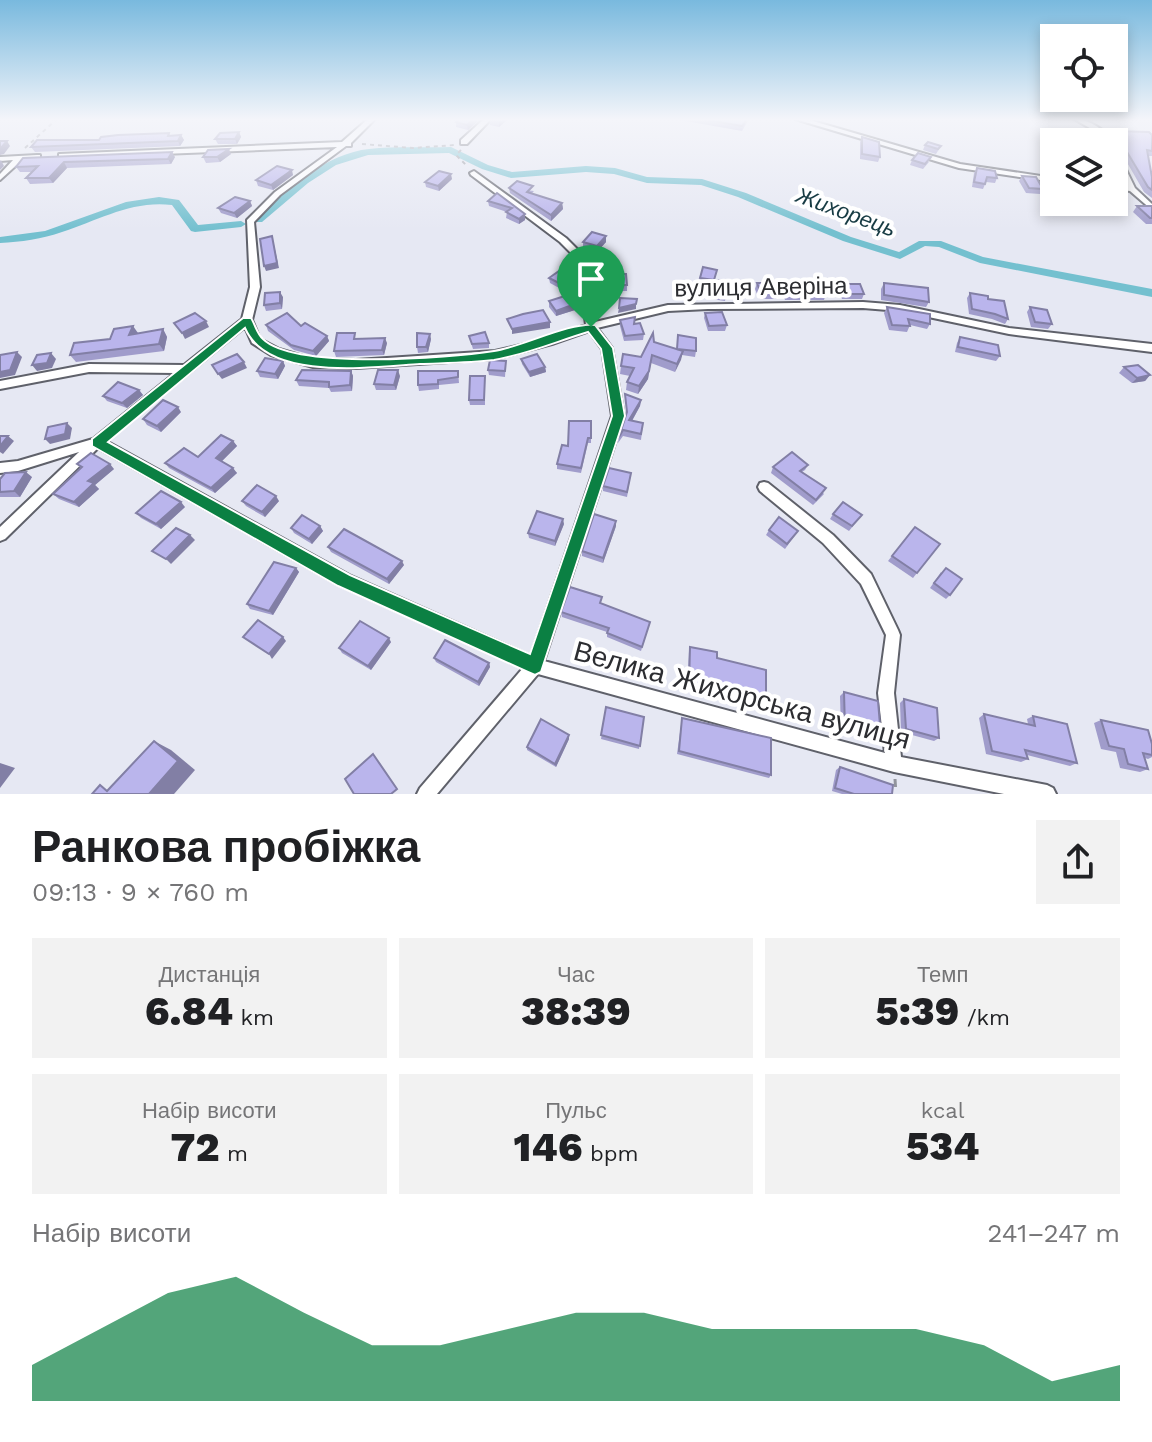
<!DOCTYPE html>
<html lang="uk">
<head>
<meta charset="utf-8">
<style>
	body { margin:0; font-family:"Work Sans",sans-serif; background:#f2f2f2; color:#202124; height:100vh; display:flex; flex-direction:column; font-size:30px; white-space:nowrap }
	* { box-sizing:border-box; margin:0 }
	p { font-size:26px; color:#757577 }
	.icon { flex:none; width:44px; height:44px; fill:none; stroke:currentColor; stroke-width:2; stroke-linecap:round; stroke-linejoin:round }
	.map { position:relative; height:794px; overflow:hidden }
	.panel { display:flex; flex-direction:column; background:#fff; flex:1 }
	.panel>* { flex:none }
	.buttons { position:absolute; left:1040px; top:24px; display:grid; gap:16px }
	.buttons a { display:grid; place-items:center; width:88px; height:88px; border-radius:0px; background:#fff; box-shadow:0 4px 12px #0003; font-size:40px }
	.pin { position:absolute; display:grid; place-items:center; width:68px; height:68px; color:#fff; margin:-82px -34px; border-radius:50% 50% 50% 0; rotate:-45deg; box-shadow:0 0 8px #0007 }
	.pin .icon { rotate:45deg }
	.round { display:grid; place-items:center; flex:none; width:84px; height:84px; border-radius:0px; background:#f2f2f2 }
	.summary { display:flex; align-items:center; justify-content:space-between; height:136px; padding:0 32px }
	h1 { font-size:44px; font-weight:800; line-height:60px }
	.figures { display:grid; grid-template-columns:repeat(3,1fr); gap:12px; height:136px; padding:8px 32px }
	.figures div { display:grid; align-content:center; border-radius:0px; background:#f2f2f2; text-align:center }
	.figures b { font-size:40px; font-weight:800 }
	.figures small { font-size:22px; font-weight:400 }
	.figures p { font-size:22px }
	.chart { height:224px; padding:16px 32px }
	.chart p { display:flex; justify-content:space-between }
	.chart svg { width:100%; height:144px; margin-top:8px; fill:#0b8043; opacity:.7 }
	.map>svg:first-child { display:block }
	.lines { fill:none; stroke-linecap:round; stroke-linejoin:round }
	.canal { fill:#74c0cf; fill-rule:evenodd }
	.minor-casing { stroke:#5f616a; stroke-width:4 }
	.path-far1 { stroke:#92949c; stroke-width:2; stroke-dasharray:4 4; stroke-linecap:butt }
	.path { stroke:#92949c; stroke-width:3; stroke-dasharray:8 8; stroke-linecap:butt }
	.minor { fill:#fff; fill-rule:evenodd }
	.wall { fill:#a09ccb }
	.shaded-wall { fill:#827fa5 }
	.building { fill:#bab5ec; stroke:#827fa5; stroke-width:2 }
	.route { fill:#0b8043; stroke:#fff; stroke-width:2; fill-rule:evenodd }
	.labels { text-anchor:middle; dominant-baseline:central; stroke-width:8; stroke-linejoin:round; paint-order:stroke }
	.far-water-label { font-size:22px; font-style:italic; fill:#173b43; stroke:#fff }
	.street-label { font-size:24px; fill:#2c2d31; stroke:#fff }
	.near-street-label { font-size:28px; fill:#2c2d31; stroke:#fff }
</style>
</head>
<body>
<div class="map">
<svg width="1152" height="794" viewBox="0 0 1152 794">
	<rect width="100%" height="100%" fill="#e6e8f3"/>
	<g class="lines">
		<g class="canal">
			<path d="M451 147 488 165 512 172 586 166 615 168 647 177 702 179 746 193 851 237 899 252 919 241H941L983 257 1152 289V297L980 263 939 247 925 246 900 259 843 241 738 197 701 185 647 183 614 174 586 172 511 178 482 169 449 153 368 155 336 165 308 183 262 222H254L253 220C280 191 328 153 369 149 396 146 424 148 451 147Z"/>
			<path d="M159 197 179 200 198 225 241 221 246 224 241 227 195 232 191 231 172 205C132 200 99 220 62 232 42 239 21 242 0 243V237L45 231 126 202Z"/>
		</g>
		<g class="minor-casing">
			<g id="minor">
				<path d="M368 119H375L351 143V146H346L280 195 254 222 260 287 252 320 260 339 279 349 313 359 356 360 495 351 546 339 586 325 578 260 560 242 471 175 470 173 474 171 566 238 585 257 595 322 668 305 863 302 900 305 1009 328 1152 344V352L1009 334 900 311 863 308 708 309 668 311 597 328 612 348 624 416 544 661 885 753 878 693 886 635 861 584 823 543 760 491 758 487 760 483 764 482 768 483 833 535 871 574 898 630 900 635 894 693 901 757 1047 785 1053 788 1056 794H1004L894 772 538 674 437 794H417L420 788 523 668 339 585 98 448 5 539 0 541V527L79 452 18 471 0 473V463L18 461 93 439 175 373 89 372 0 389V381L89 364 184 365 242 319 250 287 247 220 275 192 337 147 62 158H59V154L342 142ZM245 327 252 343 271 355 313 367 356 368 495 359 552 344 589 331 602 349 612 416 531 656 349 575 106 441Z"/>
				<polygon points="484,119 491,119 467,144 461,144 461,140"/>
				<polygon points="795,119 806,119 960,164 1054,178 1054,182 959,168"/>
				<path d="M1074 119C1089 119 1105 130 1114 142H1106L1102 135Z"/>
				<polygon points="1114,151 1118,153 1135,188 1152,204 1152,210 1130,191 1114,189 1114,185 1127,186 1114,160"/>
				<polygon points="37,155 40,155 40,159 22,160 0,180 0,174 13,160 0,161 0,157"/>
			</g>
		</g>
		<g class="path-far1">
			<polyline points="362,144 413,148 455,145"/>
			<polyline points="25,148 57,119"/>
			<polyline points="461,150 456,155 466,165"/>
		</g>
		<polyline class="path" points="895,779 896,794"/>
		<use href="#minor" class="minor"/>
	</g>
	<g class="wall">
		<polygon points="459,119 480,119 468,130 456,127 456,122"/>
		<polygon points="489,119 508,119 499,127 490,125"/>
		<polygon points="674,119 749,119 742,131"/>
		<polygon points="1088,131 1109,140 1114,140 1113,136 1116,131 1152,135 1152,156 1148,156 1152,177 1152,198 1144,192 1121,152 1115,148 1114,155 1120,167 1117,172 1119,176 1116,182 1114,181 1114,142 1086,142 1085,136"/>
		<polygon points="239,132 241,137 237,144 218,144 215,139"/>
		<polygon points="169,133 170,136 181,135 184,140 180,146 35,152 31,147"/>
		<polygon points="862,137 880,157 878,162 860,159 860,142"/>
		<polygon points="925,145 941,146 936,154 923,150"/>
		<polygon points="231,154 220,162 206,163 203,157"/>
		<polygon points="175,157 171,164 67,168 53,183 30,184 26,178 33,172 20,172 16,167 23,158"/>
		<polygon points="912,160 929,162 923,169 910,165"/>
		<polygon points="977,168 997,178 995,183 986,182 983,189 972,187 974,173"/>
		<polygon points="293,175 273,190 258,186 256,180"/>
		<polygon points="1022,176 1043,189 1040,194 1026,193 1019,181"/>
		<polygon points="452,179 439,191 426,187 425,182"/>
		<polygon points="1114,186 1120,197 1117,202 1114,202"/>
		<polygon points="509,188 534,191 531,194 562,203 563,209 551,221 510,193"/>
		<polygon points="497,193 525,220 519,224 506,218 507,212 489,206 488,201"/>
		<polygon points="250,201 252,206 237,218 221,213 218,208"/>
		<polygon points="1137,206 1152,206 1152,224 1146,224 1133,212"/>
		<polygon points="583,242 606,242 597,252 583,247"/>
		<polygon points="717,270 713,286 699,283 700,278"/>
		<polygon points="609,274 627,285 627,291 610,291"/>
		<polygon points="549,278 570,283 561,289 550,283"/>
		<polygon points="715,280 729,282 725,301 711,299"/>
		<polygon points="757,283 778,293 777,299 759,299 755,289"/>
		<polygon points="884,283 929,302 926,307 881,300 881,289"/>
		<polygon points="783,284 802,294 800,300 785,300 781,290"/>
		<polygon points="840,284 864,294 862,299 842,299 838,289"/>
		<polygon points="806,287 826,294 824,300 807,300 804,292"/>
		<polygon points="970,293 988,299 1008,319 1005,324 992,319 969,314 967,298"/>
		<polygon points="283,297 282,309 266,311 264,305"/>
		<polygon points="549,301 575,310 556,316 549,307"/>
		<polygon points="887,307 930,324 927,329 910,325 907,332 889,330 884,313"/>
		<polygon points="1030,307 1052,324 1048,329 1031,327 1027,312"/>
		<polygon points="705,313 727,325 725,331 708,331 704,318"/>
		<polygon points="620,320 634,324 644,334 643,340 624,341 620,326"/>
		<polygon points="266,325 301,326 327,336 329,341 316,356 294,350 268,331"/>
		<polygon points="163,329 167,337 164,351 76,362 70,355 110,339"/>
		<polygon points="678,335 696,351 695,357 682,355 675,372 651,363 648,379 638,394 626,390 627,382 630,376 620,374 621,366 641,357 654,342 677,350"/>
		<polygon points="469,336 489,343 489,348 473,349"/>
		<polygon points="960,337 1000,356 996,361 955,352 957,343"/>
		<polygon points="356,339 387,343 384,355 336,357 334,351"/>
		<polygon points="431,339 428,352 418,353 417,347"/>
		<polygon points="521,359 545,367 546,372 530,377 522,364"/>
		<polygon points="283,361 285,366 278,379 260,377 257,371"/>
		<polygon points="506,361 505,377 489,375 488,370"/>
		<polygon points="1124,367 1150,375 1145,381 1132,383 1119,373"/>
		<polygon points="351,371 353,376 352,391 331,392 329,388 299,386 296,380"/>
		<polygon points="458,371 459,383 439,385 439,389 419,391 418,385"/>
		<polygon points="400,376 396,390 376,390 374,384"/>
		<polygon points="485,381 485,405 470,405 469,400"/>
		<polygon points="139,390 143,395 127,408 107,401 103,396"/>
		<polygon points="625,394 641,400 640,406 632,421 643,423 641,440 623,436 618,443 619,437 627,414"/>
		<polygon points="181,412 161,432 147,425 143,419"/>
		<polygon points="591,421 591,443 588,443 581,473 557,469 557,464 568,446"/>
		<polygon points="233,441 237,446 222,461 237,473 215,493 169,468 165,463 198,457"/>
		<polygon points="77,464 114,469 95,485 99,489 79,507 59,499 53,494 81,469"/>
		<polygon points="808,465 805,470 802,472 824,494 813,505 771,473 773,467"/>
		<polygon points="631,473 627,497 603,491 603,486"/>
		<polygon points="32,477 20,497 0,497 0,479"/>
		<polygon points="242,501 279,501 265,517 246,506"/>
		<polygon points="185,507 161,529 141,518 136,513"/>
		<polygon points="833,514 862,515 849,531 830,519"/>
		<polygon points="564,524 555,546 529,538 528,533"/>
		<polygon points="320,526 323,531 312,544 294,533 291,528"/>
		<polygon points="616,526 603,563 582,556 582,551"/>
		<polygon points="915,527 940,544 913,578 888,561"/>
		<polygon points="769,530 798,531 785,549 766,535"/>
		<polygon points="328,547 404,565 389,584 331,552"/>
		<polygon points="296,568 299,572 273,615 250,609 247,604"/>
		<polygon points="941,572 950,595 946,599 930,588"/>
		<polygon points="601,603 650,622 641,651 607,637 607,632 562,617 561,612"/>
		<polygon points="391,642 371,670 342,653 339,648"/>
		<polygon points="690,647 717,658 766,701 764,705 687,688 689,651"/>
		<polygon points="434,658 489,663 490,667 479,686 436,662"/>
		<polygon points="844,692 881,737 876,740 841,731 840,696"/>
		<polygon points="904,699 939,738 934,741 901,732 900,703"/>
		<polygon points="606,707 644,717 639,749 601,739"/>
		<polygon points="984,714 1028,724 1027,719 1033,716 1077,763 1070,766 1027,755 1028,759 1021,762 986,754 979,718"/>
		<polygon points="682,718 771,775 769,778 677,754"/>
		<polygon points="1101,720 1152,744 1152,757 1148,759 1145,758 1148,769 1140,772 1120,768 1116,752 1101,749 1094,723"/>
		<polygon points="569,739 556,767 527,750 527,747"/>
		<polygon points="840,767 892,794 842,794 832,791 836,770"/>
	</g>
	<g class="shaded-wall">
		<polygon points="474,119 480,119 468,130 467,125"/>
		<polygon points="502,119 508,119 499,127 499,122"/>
		<polygon points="239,132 241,137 237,144 235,139"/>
		<polygon points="181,135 184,140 180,146 178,141"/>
		<polygon points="7,141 10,146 4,154 0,155 0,149"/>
		<polygon points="229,149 231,154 220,162 217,157"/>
		<polygon points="172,152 175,157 171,164 168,159"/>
		<polygon points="1,160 4,166 0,170 0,161"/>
		<polygon points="64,162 67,168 53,183 49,178"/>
		<polygon points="292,170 293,175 273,190 271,185"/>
		<polygon points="451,174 452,179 439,191 438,186"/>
		<polygon points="250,201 252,206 237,218 234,213"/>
		<polygon points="562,203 563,209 551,221 551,215"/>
		<polygon points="525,214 525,220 519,224 519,219"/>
		<polygon points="272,236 279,268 266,271 264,266"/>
		<polygon points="606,236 606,242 597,252 597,246"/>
		<polygon points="570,277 570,283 561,289 561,284"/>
		<polygon points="280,292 283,297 282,309 280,303"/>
		<polygon points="575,304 575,310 556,316 556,311"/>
		<polygon points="636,304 636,309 618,313 619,308"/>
		<polygon points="206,321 209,327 185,339 182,333"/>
		<polygon points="550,322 550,328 512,334 512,329"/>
		<polygon points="133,326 138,333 129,335"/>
		<polygon points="163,329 167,337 164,351 159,344"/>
		<polygon points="430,334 431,339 428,352 426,347"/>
		<polygon points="327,336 329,341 316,356 313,351"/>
		<polygon points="385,338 387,343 384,355 382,350"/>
		<polygon points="683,351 681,360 675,372 677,364"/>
		<polygon points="17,352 22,357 15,375 0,378 0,372"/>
		<polygon points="51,353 56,359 52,368 37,371 32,365"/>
		<polygon points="283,361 285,366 278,379 275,374"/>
		<polygon points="244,362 247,368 222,379 218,374"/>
		<polygon points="545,367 546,372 530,377 529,372"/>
		<polygon points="398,370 400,376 396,390 394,385"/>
		<polygon points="351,371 353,376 352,391 350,385"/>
		<polygon points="649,371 648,379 638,394 639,386"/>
		<polygon points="1150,375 1145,381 1132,383 1137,378"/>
		<polygon points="139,390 143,395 127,408 122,403"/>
		<polygon points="641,400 640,406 629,426 629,420"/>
		<polygon points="178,407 181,412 161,432 157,426"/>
		<polygon points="67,423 72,428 70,439 50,444 45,439"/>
		<polygon points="8,436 14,441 3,454 0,452 0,446"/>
		<polygon points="233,441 237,446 220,463 216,458"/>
		<polygon points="110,464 114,469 95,485 99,489 79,507 74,502 88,481"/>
		<polygon points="233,468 237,473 215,493 211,488"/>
		<polygon points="26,472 32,477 20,497 14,491"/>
		<polygon points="276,496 279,501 265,517 262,512"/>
		<polygon points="181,502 185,507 161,529 156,524"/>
		<polygon points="563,519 564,524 555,546 555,541"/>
		<polygon points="616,521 616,526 603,563 603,558"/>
		<polygon points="320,526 323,531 312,544 309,539"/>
		<polygon points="190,535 195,540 171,564 166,559"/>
		<polygon points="402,561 404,565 389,584 387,579"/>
		<polygon points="296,568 299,572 273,615 269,611"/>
		<polygon points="283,637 286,641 272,659 269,654"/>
		<polygon points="389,638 391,642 371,670 368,666"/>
		<polygon points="489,663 490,667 479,686 478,682"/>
		<polygon points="569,735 569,739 556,767 555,764"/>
		<polygon points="154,741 171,750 195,770 174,794 149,794"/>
		<polygon points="0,763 15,768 0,788"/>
	</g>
	<g class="building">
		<polygon points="459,119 474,119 467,125 456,122"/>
		<polygon points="702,119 747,119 742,126"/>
		<polygon points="1088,131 1102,132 1109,140 1119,139 1116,131 1149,132 1152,135 1152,151 1147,150 1152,177 1152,190 1148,187 1124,147 1119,143 1115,144 1114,155 1120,167 1115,166 1119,176 1114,176 1114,142 1091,142"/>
		<polygon points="239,132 235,139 215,139 220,133"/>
		<polygon points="169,133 168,136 181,135 178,141 31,147 37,140 99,140 101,137 118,135"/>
		<polygon points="862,137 879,142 880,157 862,154"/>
		<polygon points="0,141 7,141 0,149"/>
		<polygon points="928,142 941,146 938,149 925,145"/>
		<polygon points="229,149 217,157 203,157 208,150"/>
		<polygon points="172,152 168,159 64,162 49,178 26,178 38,166 16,167 23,158"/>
		<polygon points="918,153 931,157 925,164 912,160"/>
		<polygon points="277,166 292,170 271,185 256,180"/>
		<polygon points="977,168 995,171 997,178 987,177 985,184 974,182"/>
		<polygon points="439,171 451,174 438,186 425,182"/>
		<polygon points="1022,176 1036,177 1043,189 1029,188"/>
		<polygon points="517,181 533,186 527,192 562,203 551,215 509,188"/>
		<polygon points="1114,186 1120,197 1114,196"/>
		<polygon points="497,193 525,214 519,219 506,212 512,208 488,201"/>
		<polygon points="235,197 250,201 234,213 218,208"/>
		<polygon points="1137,206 1152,206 1152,218 1150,218"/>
		<polygon points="592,232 606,236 597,246 583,242"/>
		<polygon points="272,236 277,263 264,266 260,239"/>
		<polygon points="703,267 717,270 714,280 700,278"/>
		<polygon points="559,271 570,277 561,284 549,278"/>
		<polygon points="609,274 626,274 627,285 610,285"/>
		<polygon points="715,280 729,282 726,296 712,294"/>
		<polygon points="757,283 774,283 778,293 761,293"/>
		<polygon points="884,283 928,288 929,302 884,295"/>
		<polygon points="783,284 798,284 802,294 787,295"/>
		<polygon points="840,284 860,284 864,294 844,294"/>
		<polygon points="806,287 823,287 826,294 809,294"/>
		<polygon points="280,292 280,303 264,305 265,293"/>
		<polygon points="970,293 988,296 988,299 1004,301 1008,319 995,314 972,309"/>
		<polygon points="568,295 575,304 556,311 549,301"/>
		<polygon points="620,298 637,299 636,304 619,308"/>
		<polygon points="887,307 930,314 930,324 908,319 910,326 892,325"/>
		<polygon points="1030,307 1047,310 1052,324 1035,322"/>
		<polygon points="543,310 550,322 512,329 507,319 523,314"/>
		<polygon points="722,312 727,325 709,326 705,313"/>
		<polygon points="195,313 206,321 182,333 174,323"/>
		<polygon points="287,313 301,326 305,323 327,336 313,351 291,345 266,325"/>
		<polygon points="635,317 634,324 640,323 644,334 625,336 620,320"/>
		<polygon points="133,326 129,335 163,329 159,344 70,355 74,343 110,339 114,329"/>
		<polygon points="485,332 489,343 472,344 469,336"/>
		<polygon points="337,333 355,333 354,339 385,338 382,350 334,351"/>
		<polygon points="417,333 430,334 426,347 417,347"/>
		<polygon points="653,333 654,342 683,351 677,364 652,355 649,371 639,386 627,382 634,368 621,366 623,354 641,357"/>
		<polygon points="678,335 696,338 696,351 677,349"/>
		<polygon points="960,337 998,345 1000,356 958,347"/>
		<polygon points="17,352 10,370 0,372 0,355"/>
		<polygon points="51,353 47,363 32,365 37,355"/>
		<polygon points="237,354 244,362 218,374 212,365"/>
		<polygon points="537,354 545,367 529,372 521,359"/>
		<polygon points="265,358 283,361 275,374 257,371"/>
		<polygon points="490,360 506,361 505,371 488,370"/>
		<polygon points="1138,365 1150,375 1137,378 1124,367"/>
		<polygon points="302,370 351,371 350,385 329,387 329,382 296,380"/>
		<polygon points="378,370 398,370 394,385 374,384"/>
		<polygon points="418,371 458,371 458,377 438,380 438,384 418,385"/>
		<polygon points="470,376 485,376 484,400 469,400"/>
		<polygon points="118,382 139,390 122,403 103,396"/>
		<polygon points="625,394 641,400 629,420 643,423 641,434 623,430 619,437 627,412"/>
		<polygon points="163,400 178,407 157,426 143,419"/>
		<polygon points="569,421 591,421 591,438 588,438 581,468 557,464 562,445 568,446"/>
		<polygon points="67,423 65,434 45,439 48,427"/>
		<polygon points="221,435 233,441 216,458 233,468 211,488 165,463 184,448 198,457"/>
		<polygon points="0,436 8,436 0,446"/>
		<polygon points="792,452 808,465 800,471 826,488 816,500 773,467"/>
		<polygon points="91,453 110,464 88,481 94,483 74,502 53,494 82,467 77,464"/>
		<polygon points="609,468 631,473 627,492 603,486"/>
		<polygon points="26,472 14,491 0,492 0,479 5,473"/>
		<polygon points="257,485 276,496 262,512 242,501"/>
		<polygon points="161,491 181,502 156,524 136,513"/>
		<polygon points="843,502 862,515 852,526 833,514"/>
		<polygon points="537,511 563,519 555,541 528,533"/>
		<polygon points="594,514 616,521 603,558 582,551"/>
		<polygon points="302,515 320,526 309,539 291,528"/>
		<polygon points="779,517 798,531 787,544 769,530"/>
		<polygon points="915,527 940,544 917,573 892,556"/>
		<polygon points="176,528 190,535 166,559 152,551"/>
		<polygon points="344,529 402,561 387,579 328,547"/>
		<polygon points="274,562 296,568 269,611 247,604"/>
		<polygon points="946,568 962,579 950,595 934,583"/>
		<polygon points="570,587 602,597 600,603 650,622 642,647 607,633 609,628 561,612"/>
		<polygon points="258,620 283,637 269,654 243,637"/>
		<polygon points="360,621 389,638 368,666 339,648"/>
		<polygon points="445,640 489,663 478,682 434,658"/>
		<polygon points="690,647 717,652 717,658 766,670 766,701 689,684"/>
		<polygon points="844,692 878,701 881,737 845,728"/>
		<polygon points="904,699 937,708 939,738 906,729"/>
		<polygon points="606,707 644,717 640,746 601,735"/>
		<polygon points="984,714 1035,726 1033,716 1067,724 1077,763 1025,750 1028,759 992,751"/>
		<polygon points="682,718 771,738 771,775 679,751"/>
		<polygon points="541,719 569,735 555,764 527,747"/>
		<polygon points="1101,720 1148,730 1152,744 1152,755 1143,753 1148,769 1128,764 1124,749 1109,746"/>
		<polygon points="154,741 178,761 149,794 92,794 100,785 107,791"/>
		<polygon points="373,754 397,789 391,794 354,794 345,779"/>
		<polygon points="840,767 893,785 892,794 854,794 835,788"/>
	</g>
	<linearGradient id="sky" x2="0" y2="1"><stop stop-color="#79b9de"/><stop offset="0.52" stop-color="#f4f5fa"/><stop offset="1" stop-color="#f4f5fa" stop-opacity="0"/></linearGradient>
	<rect width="1152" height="230" fill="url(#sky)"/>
	<path class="route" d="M243 318H251C255 324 257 334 263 339 295 370 449 358 494 351 522 347 569 322 595 325L613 348 625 416 541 672 535 675 528 672 338 586 92 446V439ZM245 328C268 382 373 367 420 364 445 363 470 363 494 360 525 355 558 341 588 332L601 349 612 416 530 654 350 575 108 442Z"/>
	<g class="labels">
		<g class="far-water-label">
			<text transform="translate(846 212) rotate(20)">Жихорець</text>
		</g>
		<g class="street-label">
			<text transform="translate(761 287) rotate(-1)">вулиця Аверіна</text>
		</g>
		<g class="near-street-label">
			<text transform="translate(742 695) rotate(15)">Велика Жихорська вулиця</text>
		</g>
	</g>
</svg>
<div class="buttons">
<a><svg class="icon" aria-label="locate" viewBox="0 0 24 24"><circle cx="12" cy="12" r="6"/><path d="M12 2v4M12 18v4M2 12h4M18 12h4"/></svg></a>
<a><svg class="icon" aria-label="layers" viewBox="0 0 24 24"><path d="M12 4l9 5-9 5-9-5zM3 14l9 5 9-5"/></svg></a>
</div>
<div class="pin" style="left:591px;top:327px;background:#1e9e55"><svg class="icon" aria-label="arrive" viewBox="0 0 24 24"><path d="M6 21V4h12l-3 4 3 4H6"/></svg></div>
</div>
<section class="panel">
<div class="summary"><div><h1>Ранкова пробіжка</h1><p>09:13 · 9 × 760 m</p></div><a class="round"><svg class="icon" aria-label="share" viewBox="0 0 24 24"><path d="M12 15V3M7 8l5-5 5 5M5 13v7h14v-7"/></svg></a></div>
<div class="figures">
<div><p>Дистанція</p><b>6.84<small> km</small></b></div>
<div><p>Час</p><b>38:39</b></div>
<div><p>Темп</p><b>5:39<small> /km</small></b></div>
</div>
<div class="figures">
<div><p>Набір висоти</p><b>72<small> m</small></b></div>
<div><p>Пульс</p><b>146<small> bpm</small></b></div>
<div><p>kcal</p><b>534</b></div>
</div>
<div class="chart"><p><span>Набір висоти</span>241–247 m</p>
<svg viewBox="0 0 160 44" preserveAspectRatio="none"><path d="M0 44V33L10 22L20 11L30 6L40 17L50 27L60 27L70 22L80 17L90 17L100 22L110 22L120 22L130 22L140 27L150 38L160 33V44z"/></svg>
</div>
</section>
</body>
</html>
